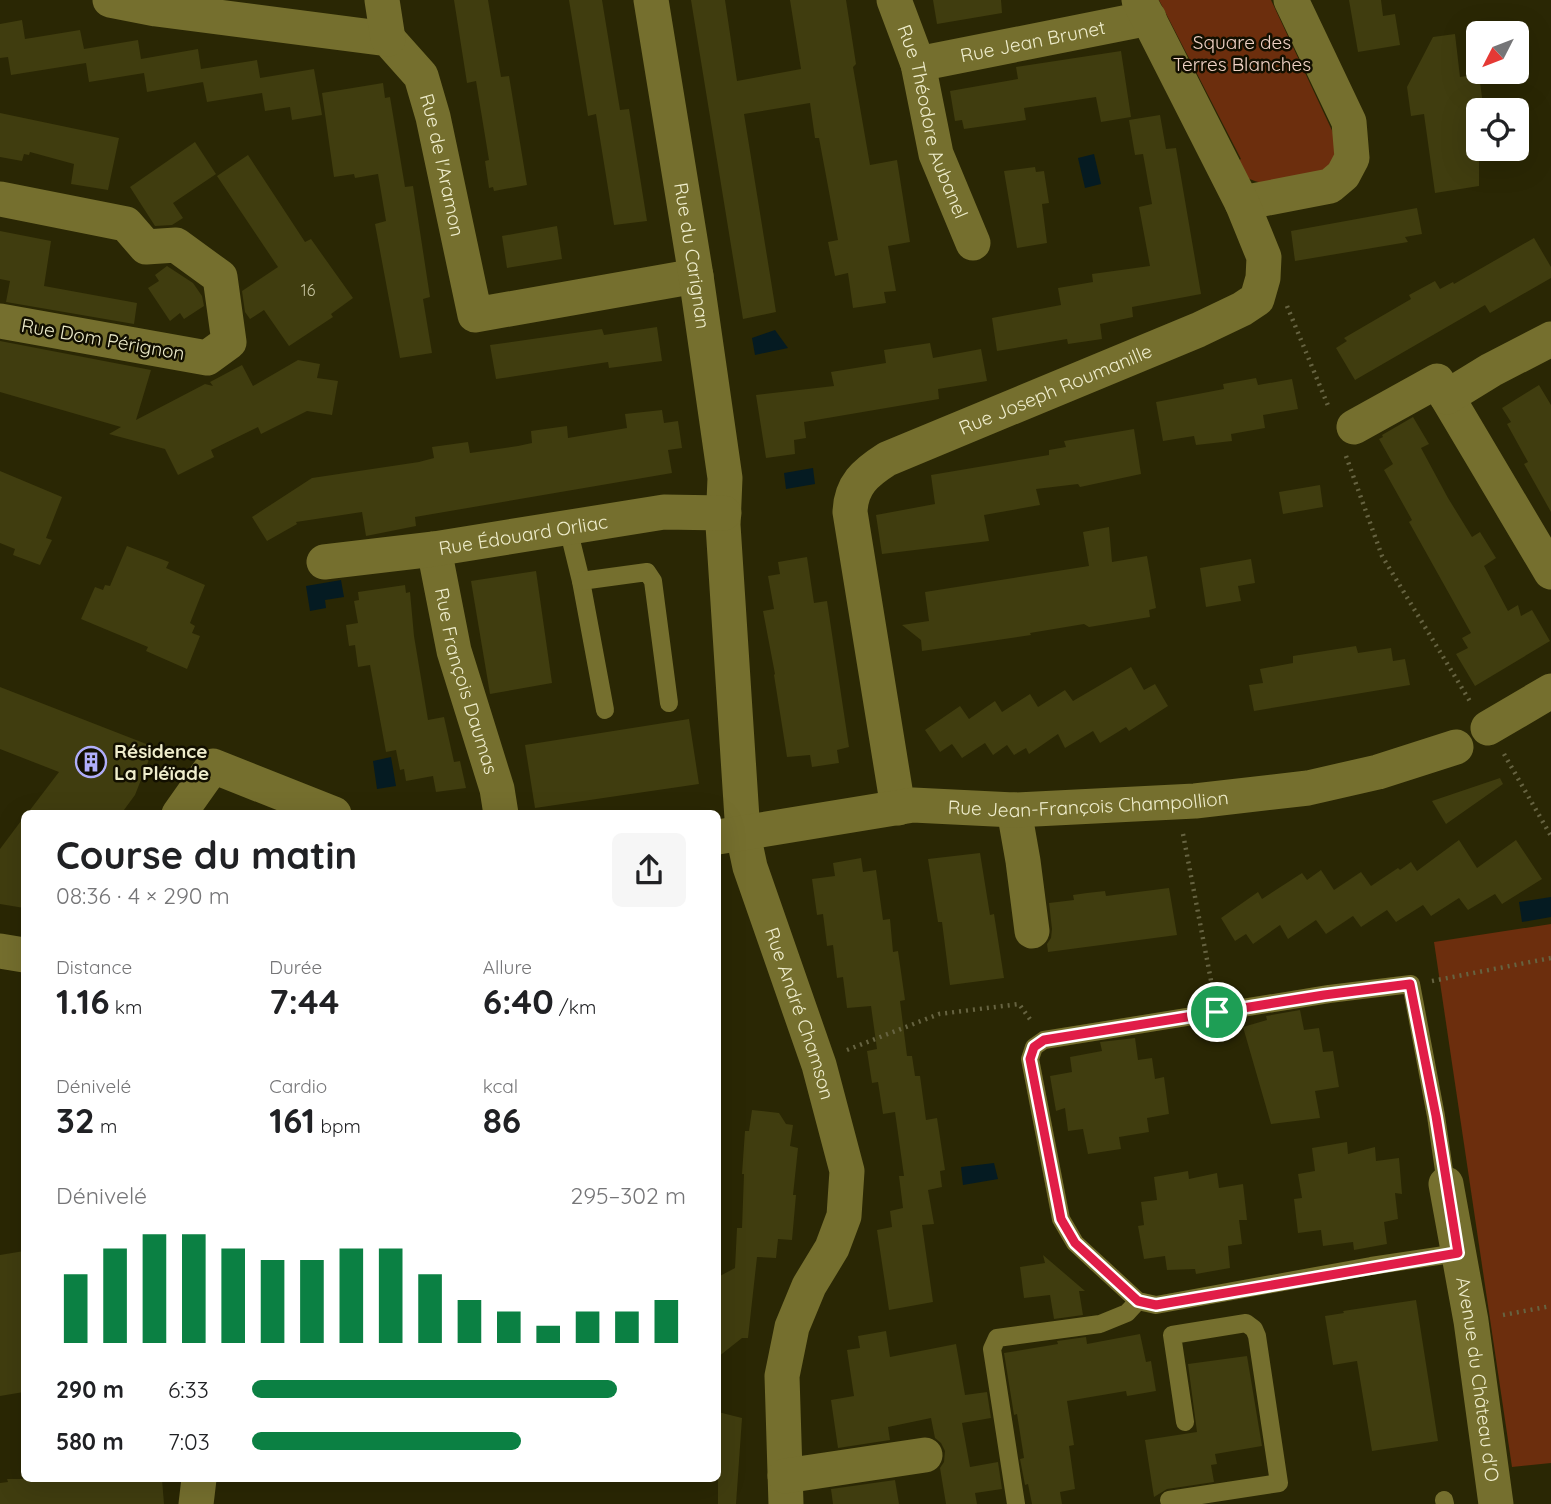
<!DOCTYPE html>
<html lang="fr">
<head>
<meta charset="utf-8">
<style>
	body { margin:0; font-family:Quicksand,sans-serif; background:#f6f6f6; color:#202124; height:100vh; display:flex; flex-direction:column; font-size:26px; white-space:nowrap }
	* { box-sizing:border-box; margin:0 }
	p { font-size:23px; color:#757577 }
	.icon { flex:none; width:38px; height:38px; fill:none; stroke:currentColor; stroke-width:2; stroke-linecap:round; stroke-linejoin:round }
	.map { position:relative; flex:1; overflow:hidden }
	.drawer { position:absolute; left:21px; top:810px; width:700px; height:672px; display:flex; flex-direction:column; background:#fff; border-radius:10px; box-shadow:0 7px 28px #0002 }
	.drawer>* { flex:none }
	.needle { width:46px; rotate:228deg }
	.tools { position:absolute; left:1466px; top:21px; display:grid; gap:14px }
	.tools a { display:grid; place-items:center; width:63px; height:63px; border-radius:10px; background:#fff; box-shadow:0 7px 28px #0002; font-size:35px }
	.pin { position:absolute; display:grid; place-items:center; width:60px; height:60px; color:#fff; margin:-30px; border:4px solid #fff; border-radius:50%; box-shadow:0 2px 7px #0007 }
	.round { display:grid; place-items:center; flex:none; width:74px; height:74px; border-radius:10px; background:#f6f6f6 }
	.overview { display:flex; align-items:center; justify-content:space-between; height:119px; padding:0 35px }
	h1 { font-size:38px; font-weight:700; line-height:52px }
	.stats { display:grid; grid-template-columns:repeat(3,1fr); gap:10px; height:119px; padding:7px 35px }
	.stats div { display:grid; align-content:center }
	.stats b { font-size:35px; font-weight:700 }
	.stats small { font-size:19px; font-weight:400 }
	.stats p { font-size:19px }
	.chart { height:196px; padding:14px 35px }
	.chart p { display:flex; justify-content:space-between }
	.chart svg { width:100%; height:126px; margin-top:7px; stroke:#0b8043; stroke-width:6 }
	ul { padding:0 35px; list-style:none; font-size:23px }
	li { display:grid; grid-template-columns:112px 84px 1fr; align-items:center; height:52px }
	li i { height:18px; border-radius:9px; background:#0b8043 }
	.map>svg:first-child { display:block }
	.green { fill:#6c2e0d }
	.water { fill:#051b22 }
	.building { fill:#403d0f }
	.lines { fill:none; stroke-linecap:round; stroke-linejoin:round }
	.path { stroke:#666341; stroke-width:4.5; stroke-dasharray:2 5; stroke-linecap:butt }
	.lane { stroke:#756f2e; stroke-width:18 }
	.street { stroke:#756f2e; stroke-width:35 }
	.route-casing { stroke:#fff; stroke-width:14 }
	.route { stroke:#e11d48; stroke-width:9 }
	.labels { text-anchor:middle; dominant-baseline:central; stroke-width:5; stroke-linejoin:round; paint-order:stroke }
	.number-label { font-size:16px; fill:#c3c19d }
	.street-label { font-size:19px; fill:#efedcc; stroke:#120f00 }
	.park-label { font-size:19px; fill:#f0d2c5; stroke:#120f00 }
	.poi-label { font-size:19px; font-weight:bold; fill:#efedcc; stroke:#120f00; text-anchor:start }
</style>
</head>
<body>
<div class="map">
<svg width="1551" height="1504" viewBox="0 0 1551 1504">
	<rect width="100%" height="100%" fill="#2a2704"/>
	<g class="green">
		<path d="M1159 0H1271L1336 139 1338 157 1315 181C1288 182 1249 192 1233 164L1241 159Z"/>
		<polygon points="1551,924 1551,1463 1512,1467 1434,942"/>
	</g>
	<g class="water">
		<polygon points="1094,154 1101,184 1085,188 1078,158"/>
		<polygon points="775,330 788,348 755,355 752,338"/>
		<polygon points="813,468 815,484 786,489 784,473"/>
		<polygon points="341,580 344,597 325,600 326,608 310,611 306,586"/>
		<polygon points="391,757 396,786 377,789 373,761"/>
		<polygon points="1551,897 1551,917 1522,922 1519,902"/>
		<polygon points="994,1163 998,1179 963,1185 961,1167"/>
	</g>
	<g class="building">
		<polygon points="454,0 488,0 501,77 509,76 527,185 494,191 493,187 489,188 485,161 489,160 476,81 467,83"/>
		<polygon points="569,0 602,0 620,110 629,109 647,221 614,225 596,114 588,116"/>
		<polygon points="691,0 725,0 737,81 801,69 790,0 846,0 856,64 853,67 870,165 897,160 910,242 888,246 896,291 884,292 886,303 853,308 848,273 835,276 828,242 838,240 819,138 815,138 810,103 744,114 776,312 743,319"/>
		<polygon points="933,0 1001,0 1002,13 937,24"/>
		<polygon points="1349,0 1381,0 1383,16 1395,14 1400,45 1358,52"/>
		<polygon points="22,20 25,39 80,30 84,49 138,40 141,59 198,49 201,69 257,60 262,89 260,78 314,69 322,115 292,120 290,107 265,111 262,93 207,102 202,77 203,82 147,92 144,73 89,82 86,63 11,75 8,57 0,58 0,24"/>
		<polygon points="1455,34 1460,77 1479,74 1483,105 1474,106 1479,136 1479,186 1435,193 1424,114 1411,116 1407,87 1433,37"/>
		<polygon points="1121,51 1131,117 1101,122 1096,97 1024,108 1026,120 964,129 962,120 955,121 950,91 1018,79 1016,67"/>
		<polygon points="383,83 385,98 390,97 405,187 413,186 430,297 423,299 432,353 400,358 375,224 386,221 378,174 355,178 354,174 334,177 322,93"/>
		<polygon points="0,113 119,138 108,190 71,184 74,164 30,152 29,155 24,154 22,161 0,157"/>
		<polygon points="1160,115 1166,149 1176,148 1201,294 1132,307 1133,317 1100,324 1102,339 1068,344 1067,339 997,351 992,318 1061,305 1058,288 1093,282 1092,274 1150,266 1139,207 1152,204 1143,154 1135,155 1129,120"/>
		<polygon points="195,142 216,174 173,203 183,218 172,225 155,226 130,187"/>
		<polygon points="248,155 305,242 311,239 353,298 331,314 333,317 289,346 264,310 250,319 245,312 242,291 278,267 217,176"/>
		<polygon points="1035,167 1036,172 1044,171 1049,203 1042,204 1047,243 1017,248 1004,171"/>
		<polygon points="1417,208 1422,234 1405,237 1408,242 1295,261 1291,231"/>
		<polygon points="557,226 562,259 507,268 502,236"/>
		<polygon points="0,231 51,241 44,286 137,303 134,324 6,302 10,281 0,279"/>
		<polygon points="1534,238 1551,267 1551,278 1490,313 1485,305 1355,380 1336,348 1347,341 1344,338 1411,299 1409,295 1435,281 1440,289 1453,282 1454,284"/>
		<polygon points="167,266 193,283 202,296 204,306 184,319 180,313 170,321 148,288 159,281 155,275"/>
		<polygon points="657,327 662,361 609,368 608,362 496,379 490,345 602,329 604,335"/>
		<polygon points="0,341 151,370 136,420 205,384 213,386 210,382 242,365 253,386 298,360 320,364 317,378 338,381 332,415 307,411 261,434 258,427 211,450 214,457 178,475 165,449 109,434 121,427 0,392"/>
		<polygon points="930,343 933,358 981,349 987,381 938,389 939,399 804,422 806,438 794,440 795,454 766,458 756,395 834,386 831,372 886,363 884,350"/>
		<polygon points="1256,378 1258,385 1292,379 1298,409 1263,415 1265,428 1231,434 1232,441 1196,445 1194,436 1163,441 1156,402 1224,389 1223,384"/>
		<polygon points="1539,385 1551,405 1551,512 1524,464 1528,462 1507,424 1511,422 1502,408"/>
		<polygon points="662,410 664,423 678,421 682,448 668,450 672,473 415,517 416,526 366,536 362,512 296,522 297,524 267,541 252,517 312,478 419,462 434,458 432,447 468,442 470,453 518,446 532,443 531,431 567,426 568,438 627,428 625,414"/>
		<polygon points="1413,417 1429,444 1421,448 1448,498 1472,537 1480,532 1496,558 1484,566 1508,611 1518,605 1521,616 1532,610 1550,641 1475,686 1456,654 1468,648 1462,638 1471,633 1409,522 1412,520 1384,470 1393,464 1379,439 1383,437 1382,435"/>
		<polygon points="1134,429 1141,474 1080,487 1078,484 1036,489 1040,505 984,515 989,541 882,554 876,515 935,504 931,475 1049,455 1049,450 1066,447 1064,441"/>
		<polygon points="0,471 62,497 46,538 52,540 40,565 13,555 15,549 0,543"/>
		<polygon points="1320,485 1323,507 1283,514 1279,492"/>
		<polygon points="1109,527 1112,562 1147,556 1156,608 1149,610 1150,617 1089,627 1084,624 1030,633 1031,635 922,651 921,640 902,625 929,621 925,592 1089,566 1083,532"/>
		<polygon points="127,546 169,562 166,568 205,585 190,623 195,626 192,633 200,636 187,669 146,651 148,647 81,619 95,587 103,590 105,585 110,586"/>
		<polygon points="807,557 814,603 827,601 849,747 837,750 839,763 812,767 810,755 787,757 774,675 775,674 763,611 774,609 768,576 780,574 778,562"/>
		<polygon points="1251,559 1255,583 1238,586 1241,601 1206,607 1200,568"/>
		<polygon points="536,571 552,683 490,694 471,581"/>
		<polygon points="405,585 406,593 410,592 414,636 428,720 444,717 454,762 460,761 466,788 436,792 433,776 406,781 404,769 400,770 396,750 386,752 370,665 358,667 355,645 349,646 346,625 358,623 354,601 359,600 358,592"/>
		<polygon points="1356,646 1358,653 1391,648 1393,661 1405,659 1410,685 1254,711 1249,685 1263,683 1260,669 1293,663 1293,656"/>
		<polygon points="1131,667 1144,690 1155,684 1168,706 1129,731 1126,727 1100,743 1093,731 1065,748 1058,734 1029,754 1026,748 1014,755 1007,745 993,755 985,743 962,758 952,744 940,752 925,730 960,706 969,719 995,701 1002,712 1030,694 1038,707 1065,690 1073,701"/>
		<polygon points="0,687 154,747 135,795 121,814 27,814 59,772 0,749"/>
		<polygon points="689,719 699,784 535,808 525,745"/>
		<polygon points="1500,778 1503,784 1446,824 1432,801"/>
		<polygon points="24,817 24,908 0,904 0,849"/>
		<polygon points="1459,840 1477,868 1516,840 1542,879 1502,904 1495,894 1468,910 1459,898 1431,916 1423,905 1396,922 1387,910 1361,927 1353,916 1326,934 1316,920 1288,939 1280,925 1253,944 1246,934 1235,941 1221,918 1258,892 1262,899 1302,873 1307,880 1321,870 1334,890 1361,872 1371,886 1398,868 1400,870 1411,862 1417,871"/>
		<polygon points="980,853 990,915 994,914 1004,978 950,985 942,922 938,922 928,859"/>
		<polygon points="861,858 863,872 876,870 883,920 890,919 893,952 898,951 905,1000 900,1001 907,1056 912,1056 915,1076 920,1076 926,1120 937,1118 945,1170 940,1171 942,1187 928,1190 934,1224 922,1225 933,1302 889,1310 877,1230 892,1227 890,1211 903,1208 899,1176 904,1176 895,1112 883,1114 878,1082 872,1083 867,1051 877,1049 871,1006 847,1008 843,977 837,978 833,945 827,946 823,914 817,915 812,879 835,876 833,863"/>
		<polygon points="1169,888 1177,935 1048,952 1047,944 1051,938 1052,929 1049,903 1074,900 1073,895 1087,893 1105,891 1106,896"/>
		<polygon points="1300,1010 1304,1030 1319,1028 1323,1052 1333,1051 1339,1087 1315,1091 1320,1118 1271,1124 1243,1027 1267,1020 1266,1016"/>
		<polygon points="1135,1038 1138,1060 1152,1058 1155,1079 1164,1077 1169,1114 1147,1118 1149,1132 1119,1137 1121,1149 1088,1154 1083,1129 1068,1131 1065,1108 1056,1111 1050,1076 1072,1072 1070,1057 1102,1051 1100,1042"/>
		<polygon points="752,1110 779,1113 786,1124 793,1125 790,1146 798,1148 793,1195 796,1195 792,1240 778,1239 776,1258 757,1257 748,1338 742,1338 718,1357 718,1277 735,1268 737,1228 742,1228 744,1174 742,1174 745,1131 749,1131"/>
		<polygon points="1347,1142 1348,1154 1375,1147 1376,1161 1399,1158 1402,1194 1395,1193 1398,1219 1384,1222 1387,1244 1354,1250 1353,1242 1323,1246 1321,1230 1298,1233 1294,1199 1302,1198 1298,1174 1315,1171 1312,1148"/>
		<polygon points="1188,1171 1189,1179 1217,1173 1219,1188 1243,1184 1247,1220 1239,1220 1242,1244 1228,1246 1230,1268 1196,1274 1195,1269 1167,1270 1165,1256 1144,1259 1138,1226 1144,1225 1141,1202 1157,1200 1154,1177"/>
		<polygon points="24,1251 24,1392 0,1396 0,1255"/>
		<polygon points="1043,1255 1085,1291 1079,1291 1083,1315 1054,1319 1050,1295 1024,1298 1020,1267 1045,1263"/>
		<polygon points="1416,1300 1438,1441 1372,1451 1357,1361 1333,1365 1325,1316 1344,1313 1343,1311"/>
		<polygon points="886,1331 890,1357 956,1344 965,1395 987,1392 991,1418 962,1423 970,1467 998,1462 1002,1489 975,1493 977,1504 946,1504 940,1468 944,1462 945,1451 941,1443 935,1438 931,1418 888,1427 890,1440 838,1448 831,1400 854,1396 847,1350 860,1348 858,1336"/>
		<polygon points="1140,1334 1146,1362 1151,1361 1156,1391 1127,1396 1126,1391 1067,1401 1074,1445 1069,1446 1075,1489 1060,1492 1062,1504 1032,1504 1028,1484 1025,1485 1020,1459 1024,1458 1017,1414 1014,1415 1004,1353 1058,1344 1057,1341 1086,1337 1087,1344"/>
		<polygon points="1247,1356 1262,1446 1215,1454 1217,1464 1211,1465 1214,1482 1167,1489 1154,1497 1145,1440 1197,1432 1188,1364"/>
		<polygon points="718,1412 742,1418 736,1504 718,1504"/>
		<polygon points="7,1479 162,1479 164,1504 0,1504 0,1483 8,1482"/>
		<polygon points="895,1480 899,1504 833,1504 831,1489"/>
	</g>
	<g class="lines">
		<g class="path">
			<polyline points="1287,306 1329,408"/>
			<polyline points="1346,456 1382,556 1471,703"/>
			<polyline points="1504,754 1551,836"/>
			<polyline points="1183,834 1213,991"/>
			<polyline points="1432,981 1551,958"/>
			<polyline points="847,1050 939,1014 1019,1004 1032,1022"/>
			<polyline points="1503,1315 1551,1306"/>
		</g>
		<g class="lane">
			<polyline points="568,528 581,581 605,710"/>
			<polyline points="581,581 647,572 653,581 669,703"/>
			<polyline points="1446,1184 1436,1116 1411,984 1329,994 1044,1040 1034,1047 1030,1059 1061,1219 1075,1243 1138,1301 1156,1305 1371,1266 1458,1253"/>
			<polyline points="1169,1500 1279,1483 1257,1336 1254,1329 1246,1323 1172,1335 1185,1422"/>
			<polyline points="1444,1500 1445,1504"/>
			<polyline points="1016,1504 992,1349 997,1338 1100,1324 1127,1313 1138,1301"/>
		</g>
		<g class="street">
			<path id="s1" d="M110 0 156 9 388 39 421 76 433 117 475 315 696 276"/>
			<polyline points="382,0 388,39"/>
			<path id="s2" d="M651 0 696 276 725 478 723 525 743 834 750 867 819 1065 847 1171 844 1216 832 1248 809 1286 792 1327 782 1376 786 1504"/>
			<path id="s3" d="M894 0 918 64 936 154 973 243"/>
			<path id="s4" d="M918 64 1149 18"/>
			<polyline points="0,199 126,224 146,247 176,245 220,277 229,342 207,358 0,321"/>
			<polyline points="1242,203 1330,186 1343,175 1352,158 1349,122 1291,0"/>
			<polyline points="1447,397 1551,572"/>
			<polyline points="1354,427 1437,381 1447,397 1491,370 1551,339"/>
			<path id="s5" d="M434 549 454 651 497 789 501 814"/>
			<path id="s6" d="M324 562 434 549 664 512 724 513"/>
			<polyline points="1488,728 1551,691"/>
			<path id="s7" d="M898 808 850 512C851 485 865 473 887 459L1198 330 1242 309 1257 299 1263 278 1264 257 1242 203 1139 0"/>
			<polyline points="1014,810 1023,861 1032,931"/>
			<polyline points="179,814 213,766 334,814"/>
			<path id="s8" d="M718 837 913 805 1014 810 1195 801 1308 788 1378 772 1456 747"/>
			<polyline points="0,951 24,955"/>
			<path id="s9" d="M1446 1184 1471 1321 1496 1504"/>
			<polyline points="785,1476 925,1455"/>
			<polyline points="196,1504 199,1479"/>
		</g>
	</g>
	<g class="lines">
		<g class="route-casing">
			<polygon id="route" points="1410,984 1436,1116 1458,1253 1156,1305 1138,1301 1075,1243 1061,1219 1030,1059 1034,1047 1044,1040 1324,995"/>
		</g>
		<use href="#route" class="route"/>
	</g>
	<defs>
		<g id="building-ring" transform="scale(1.575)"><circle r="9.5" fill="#120f00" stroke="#b0aefa" stroke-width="1.5"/><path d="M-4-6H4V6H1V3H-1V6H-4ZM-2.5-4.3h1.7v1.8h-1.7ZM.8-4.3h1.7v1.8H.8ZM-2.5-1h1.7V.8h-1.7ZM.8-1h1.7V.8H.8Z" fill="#b0aefa"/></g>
	</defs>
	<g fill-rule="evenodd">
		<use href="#building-ring" x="91" y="762"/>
	</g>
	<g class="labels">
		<g class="number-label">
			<text x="308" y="290">16</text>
		</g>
		<g class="street-label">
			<text stroke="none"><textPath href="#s4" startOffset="117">Rue Jean Brunet</textPath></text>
			<text stroke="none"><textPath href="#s3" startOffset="128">Rue Théodore Aubanel</textPath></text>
			<text stroke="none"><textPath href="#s1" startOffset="422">Rue de l'Aramon</textPath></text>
			<text stroke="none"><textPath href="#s2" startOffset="259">Rue du Carignan</textPath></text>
			<text transform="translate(103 339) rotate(10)">Rue Dom Pérignon</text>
			<text stroke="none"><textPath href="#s7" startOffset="550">Rue Joseph Roumanille</textPath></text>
			<text stroke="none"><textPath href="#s6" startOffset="201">Rue Édouard Orliac</textPath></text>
			<text stroke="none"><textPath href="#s5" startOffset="136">Rue François Daumas</textPath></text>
			<text stroke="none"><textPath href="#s8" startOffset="373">Rue Jean-François Champollion</textPath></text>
			<text stroke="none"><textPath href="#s2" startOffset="1029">Rue André Chamson</textPath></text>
			<text stroke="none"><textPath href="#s9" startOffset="198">Avenue du Château d'O</textPath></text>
		</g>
		<g class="park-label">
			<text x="1242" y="42">Square des<tspan x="1242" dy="22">Terres Blanches</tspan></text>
		</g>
		<g class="poi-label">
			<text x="114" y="751">Résidence<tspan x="114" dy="22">La Pléïade</tspan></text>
		</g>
	</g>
</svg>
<div class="tools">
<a><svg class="needle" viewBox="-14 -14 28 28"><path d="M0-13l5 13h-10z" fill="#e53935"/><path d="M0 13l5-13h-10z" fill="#757577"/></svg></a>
<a><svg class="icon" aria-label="locate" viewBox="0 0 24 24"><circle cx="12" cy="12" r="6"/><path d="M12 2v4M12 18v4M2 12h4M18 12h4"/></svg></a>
</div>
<div class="pin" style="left:1217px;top:1012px;background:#1e9e55"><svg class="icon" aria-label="arrive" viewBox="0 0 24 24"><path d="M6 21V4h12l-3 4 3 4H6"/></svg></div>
<section class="drawer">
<div class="overview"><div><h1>Course du matin</h1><p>08:36 · 4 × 290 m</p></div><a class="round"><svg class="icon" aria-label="share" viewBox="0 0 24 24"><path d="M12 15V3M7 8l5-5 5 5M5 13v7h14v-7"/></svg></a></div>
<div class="stats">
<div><p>Distance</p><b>1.16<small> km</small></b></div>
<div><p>Durée</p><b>7:44</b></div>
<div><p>Allure</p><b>6:40<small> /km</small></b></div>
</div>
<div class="stats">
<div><p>Dénivelé</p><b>32<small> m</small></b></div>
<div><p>Cardio</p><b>161<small> bpm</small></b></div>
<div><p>kcal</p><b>86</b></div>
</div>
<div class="chart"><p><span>Dénivelé</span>295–302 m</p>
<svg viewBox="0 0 160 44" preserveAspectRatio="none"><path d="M5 44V20M15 44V11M25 44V6M35 44V6M45 44V11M55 44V15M65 44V15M75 44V11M85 44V11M95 44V20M105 44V29M115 44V33M125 44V38M135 44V33M145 44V33M155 44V29"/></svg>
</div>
<ul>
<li><b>290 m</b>6:33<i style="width:84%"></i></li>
<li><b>580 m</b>7:03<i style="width:62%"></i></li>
</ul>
</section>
</div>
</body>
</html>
